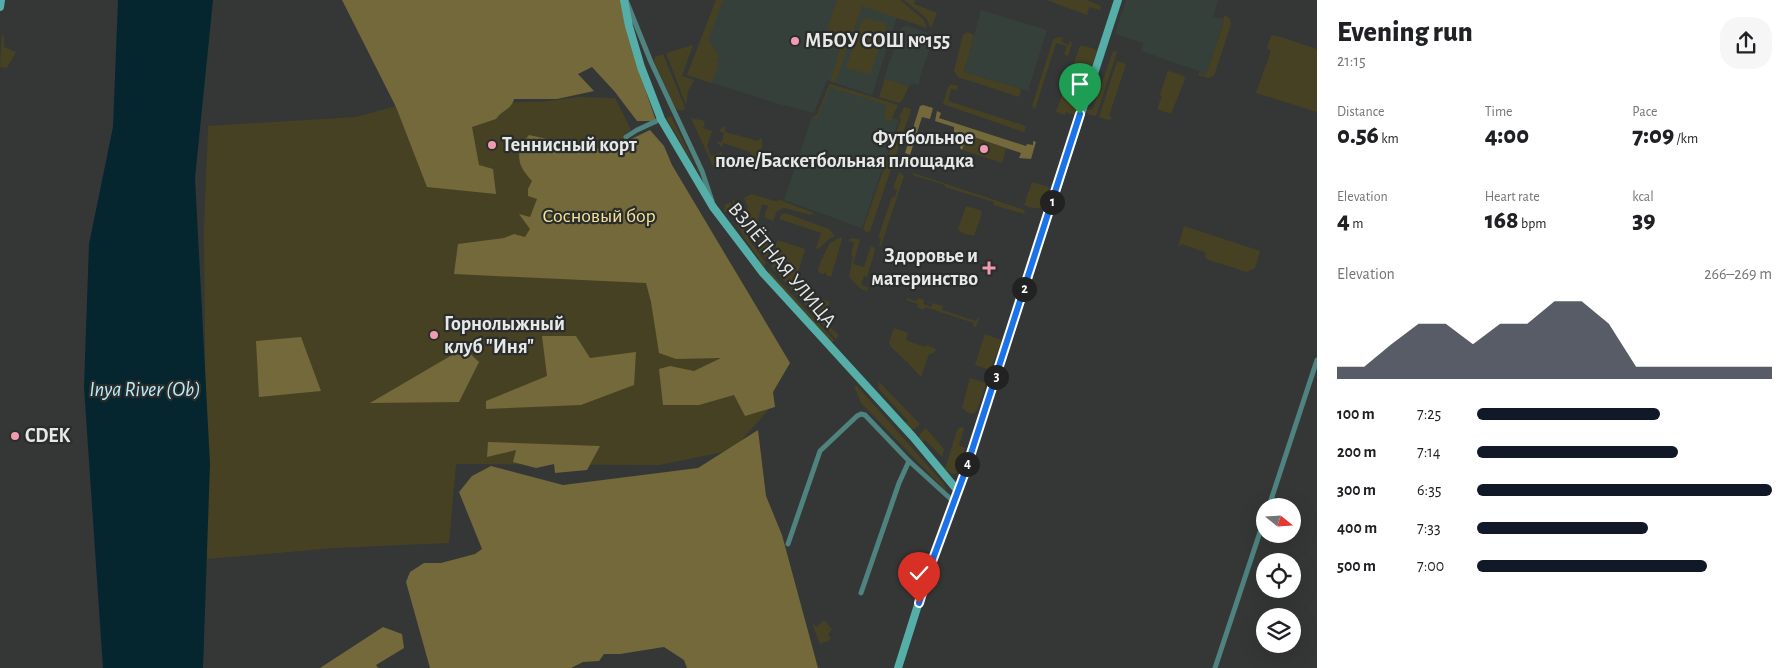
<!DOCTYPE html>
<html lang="en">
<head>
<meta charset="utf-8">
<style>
	body { margin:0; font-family:"Alegreya Sans",sans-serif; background:#f6f6f6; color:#202124; height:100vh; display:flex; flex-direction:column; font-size:19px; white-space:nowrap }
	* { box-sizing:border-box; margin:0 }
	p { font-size:16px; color:#757577 }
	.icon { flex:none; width:28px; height:28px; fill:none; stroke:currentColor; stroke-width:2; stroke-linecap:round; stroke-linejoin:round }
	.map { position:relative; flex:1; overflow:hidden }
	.side { display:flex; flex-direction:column; background:#fff; width:475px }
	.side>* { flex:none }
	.needle { width:32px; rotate:108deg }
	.tools { position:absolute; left:1256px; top:498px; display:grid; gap:10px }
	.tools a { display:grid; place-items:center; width:45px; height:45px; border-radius:50%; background:#fff; box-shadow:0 5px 20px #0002; font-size:25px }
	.pin { position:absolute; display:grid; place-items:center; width:42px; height:42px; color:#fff; margin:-51px -21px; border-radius:50% 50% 50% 0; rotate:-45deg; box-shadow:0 0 5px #0007 }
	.pin .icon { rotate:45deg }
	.km { position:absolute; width:25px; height:25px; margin:-12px; border-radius:50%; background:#222; color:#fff; font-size:14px; line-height:25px; text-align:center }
	.round { display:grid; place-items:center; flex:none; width:52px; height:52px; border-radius:20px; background:#f6f6f6 }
	.headline { display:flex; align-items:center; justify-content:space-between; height:85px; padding:0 20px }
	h1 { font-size:28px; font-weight:800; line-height:38px }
	.figures { display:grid; grid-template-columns:repeat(3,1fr); gap:8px; height:85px; padding:5px 20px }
	.figures div { display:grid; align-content:center }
	.figures b { font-size:25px; font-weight:800 }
	.figures small { font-size:14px; font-weight:400 }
	.figures p { font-size:14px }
	.chart { height:140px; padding:10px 20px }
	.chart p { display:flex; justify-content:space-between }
	.chart svg { width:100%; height:90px; margin-top:5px; fill:#111827; opacity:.7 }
	ul { padding:0 20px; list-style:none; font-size:16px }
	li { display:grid; grid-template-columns:80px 60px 1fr; align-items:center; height:38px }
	li i { height:12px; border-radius:6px; background:#111827 }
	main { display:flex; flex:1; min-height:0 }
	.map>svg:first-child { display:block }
	.built { fill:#36403a }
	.green { fill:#474124 }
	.forest { fill:#74693a }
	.water { fill:#05262f }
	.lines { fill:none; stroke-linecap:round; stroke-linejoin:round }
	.street { stroke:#4e837f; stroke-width:5 }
	.secondary { stroke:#55aea7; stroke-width:8 }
	.route-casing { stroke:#fff; stroke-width:10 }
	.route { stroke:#1a73e8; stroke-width:6 }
	.poi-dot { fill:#f29ab0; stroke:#2a2d2b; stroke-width:2 }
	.labels { text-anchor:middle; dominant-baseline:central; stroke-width:4.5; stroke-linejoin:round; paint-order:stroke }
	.poi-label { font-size:20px; font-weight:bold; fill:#e7e9e8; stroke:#2a2d2b; text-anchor:start }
	.park-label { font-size:20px; fill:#f5e397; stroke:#2a2d2b }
	.street-label { font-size:20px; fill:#e7e9e8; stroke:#2a2d2b }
	.water-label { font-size:21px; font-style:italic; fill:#b8edfe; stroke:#2a2d2b }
</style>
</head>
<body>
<main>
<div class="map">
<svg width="1317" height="668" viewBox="0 0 1317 668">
	<rect width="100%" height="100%" fill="#343735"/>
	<g class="built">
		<polygon points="716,0 864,0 862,6 897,17 872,95 827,80 814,113 779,104 687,75"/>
		<polygon points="1126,0 1218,0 1213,17 1224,20 1206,75 1199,73 1199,71 1141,51 1143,43 1115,34"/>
		<polygon points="981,10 1047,30 1028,91 964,72"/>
		<polygon points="904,26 908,26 934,35 920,77 919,85 911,83 910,86 884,79 900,30"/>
		<polygon points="829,86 888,105 884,115 899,120 862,228 784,200 812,117 817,119"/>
	</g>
	<g class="green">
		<polygon points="716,0 723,0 709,38 707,38 720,58 716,60 719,63 712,83 687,75"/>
		<polygon points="837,0 900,0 924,20 927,28 862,6 835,83 830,81 843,40 826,33"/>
		<polygon points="904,0 915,0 914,4 937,13 931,28 926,18"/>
		<polygon points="1047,0 1086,0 1101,6 1100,10 1089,7 1087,15"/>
		<polygon points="1225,15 1230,19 1231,24 1214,76 1209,78 1198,75 1199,73 1206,75 1224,21 1213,16 1223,19"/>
		<polygon points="864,18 885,23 887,26 870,74 846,68 860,24"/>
		<polygon points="967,32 974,35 964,72 1021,89 1019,97 958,77 954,71 963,35"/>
		<polygon points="2,33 4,37 4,47 16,52 7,68 0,67"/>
		<polygon points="1274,35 1317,49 1317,112 1256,93 1271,51 1267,48 1271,36"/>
		<polygon points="1058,37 1063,38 1062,42 1069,45 1070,41 1072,43 1068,56 1064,54 1067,46 1056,43 1035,109 1032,106 1053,40"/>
		<polygon points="693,45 682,76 694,80 688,91 686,105 666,53"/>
		<polygon points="1080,46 1085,46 1097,50 1076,115 1066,112 1065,115 1056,112"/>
		<polygon points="1113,51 1117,52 1096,116 1088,114 1086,110 1093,109"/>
		<polygon points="663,54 685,108 682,111 676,109 654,61 655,57"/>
		<polygon points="1117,61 1126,64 1109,116 1113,118 1109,120 1099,117"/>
		<polygon points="1169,71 1184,76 1185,79 1171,114 1157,109 1162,96 1160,95 1167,73"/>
		<polygon points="885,79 909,86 902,101 899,103 879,97"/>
		<polygon points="831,84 898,105 891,120 886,121 884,115 887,105 830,87 817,119 812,117 817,115 829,85"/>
		<polygon points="951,84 958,86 956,90 951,89 948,101 1026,126 1024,132 943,104 948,87"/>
		<polygon points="578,97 615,98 631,130 625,134 660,317 704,353 771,370 769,409 733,450 659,465 456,464 449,543 334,548 207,559 204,229 208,126 356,117 407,103 541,102"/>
		<polygon points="904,107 911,109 910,113 870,231 867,233 863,229 901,119 899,117"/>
		<polygon points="671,116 696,168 701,169 699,173 666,118"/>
		<polygon points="691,118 705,121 703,128 712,131 707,146 711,156 722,152 715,170"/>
		<polygon points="724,126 725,127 725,132 758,141 761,138 762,139 762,147 756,163 754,163 750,152 723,143 722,147 716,142 722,142 724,133 719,131"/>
		<polygon points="967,135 1006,148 1002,163 962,150"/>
		<polygon points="899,172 904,176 881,246 879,246 881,238 878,238 892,197 895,197 897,190 893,188"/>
		<polygon points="913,173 1025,210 1024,214 994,205 994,202 945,187 945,185 913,175"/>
		<polygon points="1032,182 1049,187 1042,208 1032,208 1024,205"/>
		<polygon points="751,194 775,201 780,200 814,213 811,215 784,208 777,211 773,221 764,217 768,206 762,204 753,240 764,244 767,236 771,238 767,260 750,238 732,201 734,200 741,212 748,208 744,198"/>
		<polygon points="730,202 750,241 766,263 762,269 756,264 759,259 746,241 730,212 724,212 725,205"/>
		<polygon points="966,206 980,210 982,213 974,236 962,233 958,229"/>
		<polygon points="785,213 829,229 835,236 829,239 818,249 816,248 821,233 779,219 782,214"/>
		<polygon points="1184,226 1260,251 1255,268 1247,272 1206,259 1205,252 1181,244 1179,247 1178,247"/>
		<polygon points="841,237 842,239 831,277 826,275 826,273 824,272 824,274 819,273 818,269 822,258 824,258 823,256 830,243"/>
		<polygon points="853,238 860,240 853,264 864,267 871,246 874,247 875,250 867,277 864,276 861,285 868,287 867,291 861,289 849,277 853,256 851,255 854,243 848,240"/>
		<polygon points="777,240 805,249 795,283 813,289 811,296 830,302 824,322 839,335 836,339 771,266 773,260"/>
		<polygon points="769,270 835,341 831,342 769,275"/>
		<polygon points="907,298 915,301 919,298 924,300 923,304 931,307 933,303 943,306 942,310 976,321 978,317 979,319 976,327 973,326 974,323 925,307 924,310 917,307 918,304 906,300"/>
		<polygon points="894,328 908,333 906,340 925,347 926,345 936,349 934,353 929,354 921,377 908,363 909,361 907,362 891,347 889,342"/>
		<polygon points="985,334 1004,341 1003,346 1000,345 990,370 975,365"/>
		<polygon points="970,378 986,383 977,410 975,413 970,414 962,408"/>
		<polygon points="879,382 920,424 914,429 911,430 904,424 908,421 878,388"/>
		<polygon points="854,386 857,386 943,483 946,489 946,491 861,403"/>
		<path d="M960 427 964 428 959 445 965 448 960 464 963 465C962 471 957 474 952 474L945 469 957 430Z"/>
		<polygon points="926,428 944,449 942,457 925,440 921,442 919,437 920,434"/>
		<polygon points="824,620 832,629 828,635 831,638 828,642 827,641 820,644 812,623 817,627"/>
	</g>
	<g class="forest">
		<path d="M342 0H622L639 71 656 121H637L615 92 592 67 578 74 594 91 557 99H514C512 109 502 110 496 119L472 127 479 165 493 169 496 194 427 187 396 107Z"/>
		<polygon points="923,105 933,108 930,119 922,117 910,155 905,153 920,106"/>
		<polygon points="937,111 941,113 939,118 1026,146 1027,144 1033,145 1033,141 1036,142 1031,159 1019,158 1021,153 968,135 962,150 960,148 963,135 954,132 954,127 935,121"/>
		<path d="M650 130 664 146 672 165 790 363 773 392 775 407 745 416 734 395 699 405H663L659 369 670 366 694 371 721 358 676 359 659 353 651 302 646 283 454 274 458 244 504 238 514 234 525 237 530 229 519 214 530 217 537 199 528 196V189L532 181C517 165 514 153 529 135L593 149 617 146 619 152 625 156V142Z"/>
		<polygon points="542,336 576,336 590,358 636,352 634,385 581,405 486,409 486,401 547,376"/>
		<polygon points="301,337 321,391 259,397 256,341"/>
		<polygon points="464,348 479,362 459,402 370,403"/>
		<polygon points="758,430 766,496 782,535 818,668 687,668 684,660 664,647 620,654 604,654 599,661 583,662 571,668 430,668 406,582 410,572 424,563 441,563 475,554 482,549 459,492 472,476 491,466 563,485 698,468"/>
		<polygon points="488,442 600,446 587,470 555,473 554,464 536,468 513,462 516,450 487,457"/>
		<polygon points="383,627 402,634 404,648 376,665 378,668 320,668"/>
	</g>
	<polygon class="water" points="118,0 213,0 195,178 210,464 203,668 103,668 84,387 89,244 113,127"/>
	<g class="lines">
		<g class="street">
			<polyline points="626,0 651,62 702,171 712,201"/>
			<polyline points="626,137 637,130 661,119"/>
			<polyline points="1269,506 1317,360"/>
			<polyline points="788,544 820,451 857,416 861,414 865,415 909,461 954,502"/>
			<polyline points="861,593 899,483 909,461"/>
			<polyline points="1215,668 1265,517"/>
		</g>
		<g class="secondary">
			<polyline points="624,0 629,26 641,67 661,119 713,207 763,273 913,437 958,491"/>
			<polyline points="0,7 1,0"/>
			<polyline points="898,668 930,567 965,472 1118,0"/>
		</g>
	</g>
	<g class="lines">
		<g class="route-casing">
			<polyline id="route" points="919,603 930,567 965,472 1080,114"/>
		</g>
		<use href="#route" class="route"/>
	</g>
	<g class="poi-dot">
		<circle cx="795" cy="41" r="5"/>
		<circle cx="492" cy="145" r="5"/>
		<circle cx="984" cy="149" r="5"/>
		<path d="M986.5 260.5h5v5h5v5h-5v5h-5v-5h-5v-5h5z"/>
		<circle cx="434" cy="335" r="5"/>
		<circle cx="15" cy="436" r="5"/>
	</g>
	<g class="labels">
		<g class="poi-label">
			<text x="805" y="41">МБОУ СОШ №155</text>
			<text x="974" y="138" text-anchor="end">Футбольное<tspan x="974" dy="23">поле/Баскетбольная площадка</tspan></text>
			<text x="502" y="145">Теннисный корт</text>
			<text x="978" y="256" text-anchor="end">Здоровье и<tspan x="978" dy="23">материнство</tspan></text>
			<text x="444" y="324">Горнолыжный<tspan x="444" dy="23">клуб "Иня"</tspan></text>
			<text x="25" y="436">CDEK</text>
		</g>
		<g class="park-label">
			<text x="599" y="216">Сосновый бор</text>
		</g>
		<g class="street-label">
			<text transform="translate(782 265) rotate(50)">ВЗЛЁТНАЯ УЛИЦА</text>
		</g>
		<g class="water-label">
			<text x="145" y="389">Inya River (Ob)</text>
		</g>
	</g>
</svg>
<div class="tools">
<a><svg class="needle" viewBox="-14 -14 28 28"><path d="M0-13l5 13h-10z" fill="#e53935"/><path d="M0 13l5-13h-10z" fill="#757577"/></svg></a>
<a><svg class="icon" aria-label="locate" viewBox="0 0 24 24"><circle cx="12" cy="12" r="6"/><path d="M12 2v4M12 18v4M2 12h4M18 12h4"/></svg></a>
<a><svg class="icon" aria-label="layers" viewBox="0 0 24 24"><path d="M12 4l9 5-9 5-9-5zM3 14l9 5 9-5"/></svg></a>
</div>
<div class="pin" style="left:1080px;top:114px;background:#1e9e55"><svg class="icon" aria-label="arrive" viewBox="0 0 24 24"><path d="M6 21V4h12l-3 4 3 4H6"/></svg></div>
<div class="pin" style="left:919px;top:603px;background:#d93025"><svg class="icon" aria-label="check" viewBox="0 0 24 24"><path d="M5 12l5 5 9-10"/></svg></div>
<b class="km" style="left:1052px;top:202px">1</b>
<b class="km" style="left:1024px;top:289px">2</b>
<b class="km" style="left:996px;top:377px">3</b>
<b class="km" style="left:967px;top:464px">4</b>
</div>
<section class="side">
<div class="headline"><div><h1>Evening run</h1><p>21:15</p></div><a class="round"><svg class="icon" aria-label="share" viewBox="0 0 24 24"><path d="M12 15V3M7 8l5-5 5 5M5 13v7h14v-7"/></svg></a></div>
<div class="figures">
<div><p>Distance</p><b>0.56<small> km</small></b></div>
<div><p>Time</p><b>4:00</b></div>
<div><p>Pace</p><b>7:09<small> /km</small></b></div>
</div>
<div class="figures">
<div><p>Elevation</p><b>4<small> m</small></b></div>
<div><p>Heart rate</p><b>168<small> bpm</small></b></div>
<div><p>kcal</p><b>39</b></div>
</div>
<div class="chart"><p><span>Elevation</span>266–269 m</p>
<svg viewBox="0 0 160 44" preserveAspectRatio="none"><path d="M0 44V38L10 38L20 27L30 17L40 17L50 27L60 17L70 17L80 6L90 6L100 17L110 38L120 38L130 38L140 38L150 38L160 38V44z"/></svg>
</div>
<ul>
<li><b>100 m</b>7:25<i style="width:62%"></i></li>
<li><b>200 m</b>7:14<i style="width:68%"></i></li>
<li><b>300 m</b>6:35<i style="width:100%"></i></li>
<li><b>400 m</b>7:33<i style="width:58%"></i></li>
<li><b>500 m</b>7:00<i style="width:78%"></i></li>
</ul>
</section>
</main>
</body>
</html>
